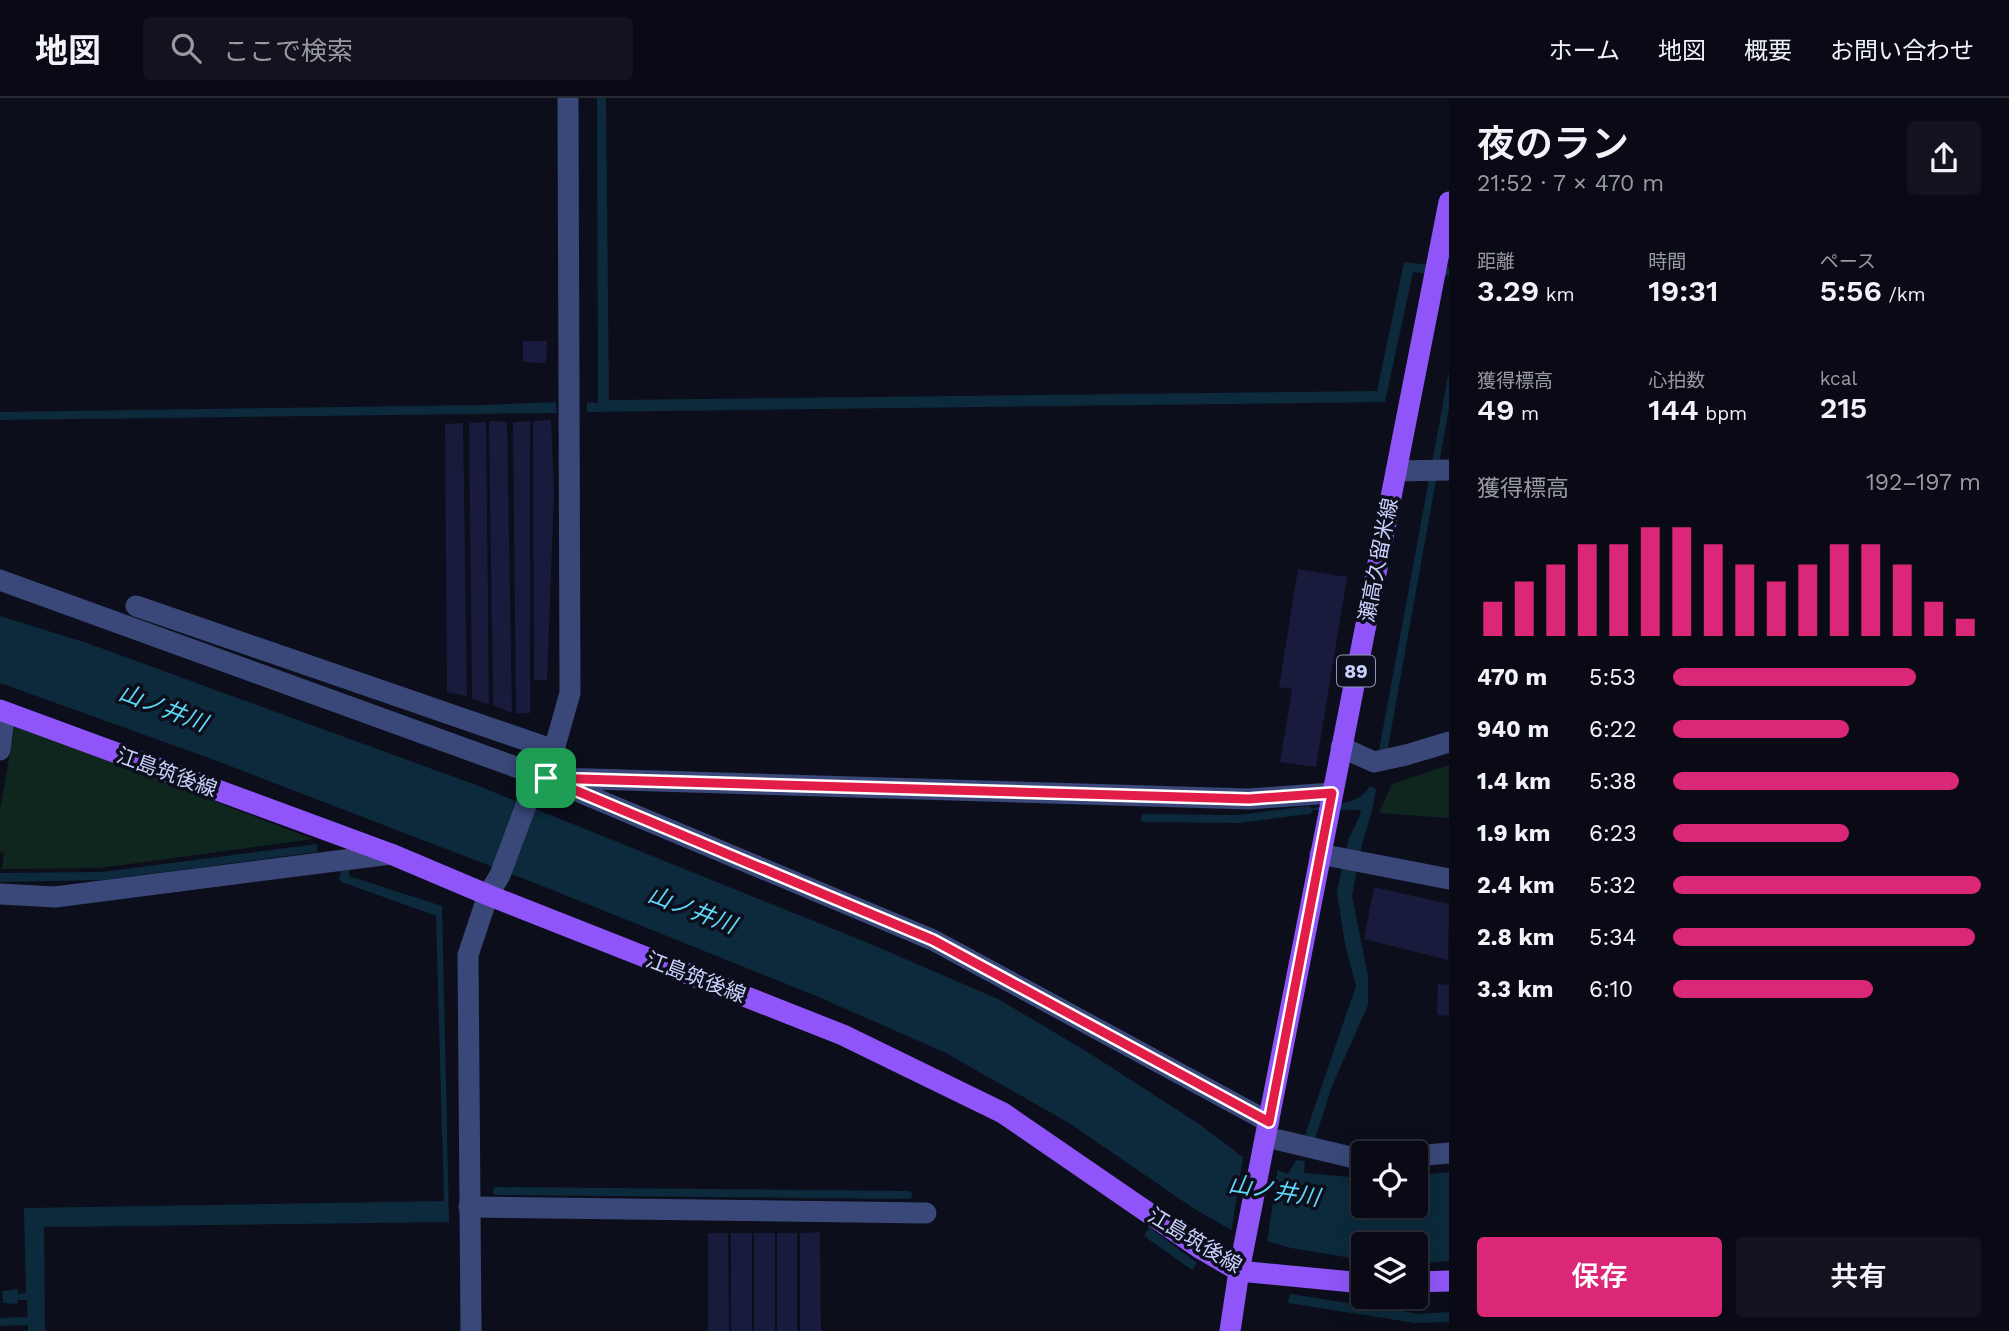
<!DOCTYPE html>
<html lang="ja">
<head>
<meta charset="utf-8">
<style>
	body { margin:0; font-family:"Work Sans","Noto Sans JP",sans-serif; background:#12131e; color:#f1f3f6; height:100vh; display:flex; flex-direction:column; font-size:26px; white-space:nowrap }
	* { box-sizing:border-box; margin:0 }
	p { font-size:23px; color:#999aa0 }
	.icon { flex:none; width:38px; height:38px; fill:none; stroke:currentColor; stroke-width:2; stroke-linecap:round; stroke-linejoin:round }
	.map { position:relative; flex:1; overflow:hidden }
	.drawer { display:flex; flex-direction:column; background:#090a15; width:560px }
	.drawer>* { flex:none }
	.tools { position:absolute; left:1351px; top:1043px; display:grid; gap:14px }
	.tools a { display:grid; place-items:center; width:77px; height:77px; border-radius:7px; background:#090a15; box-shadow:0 7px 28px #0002,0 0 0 2px #292b34; font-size:35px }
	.pin { position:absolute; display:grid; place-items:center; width:60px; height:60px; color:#fff; margin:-30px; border-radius:14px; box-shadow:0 4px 10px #0006 }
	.round { display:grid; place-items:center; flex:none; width:74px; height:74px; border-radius:7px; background:#12131e }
	.overview { display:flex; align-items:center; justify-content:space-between; height:119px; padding:0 28px }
	h1 { font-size:38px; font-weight:600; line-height:52px }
	.metrics { display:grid; grid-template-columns:repeat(3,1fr); gap:10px; height:119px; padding:7px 28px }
	.metrics div { display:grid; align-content:center }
	.metrics b { font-size:30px; font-weight:600 }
	.metrics small { font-size:19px; font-weight:400 }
	.metrics p { font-size:19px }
	.chart { height:196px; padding:14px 28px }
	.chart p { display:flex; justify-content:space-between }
	.chart svg { width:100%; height:126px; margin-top:7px; stroke:#db2777; stroke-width:6 }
	.primary-button { display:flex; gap:14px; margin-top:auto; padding:14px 28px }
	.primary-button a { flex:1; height:80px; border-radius:7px; background:#db2777; color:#fff; font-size:28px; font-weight:600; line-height:80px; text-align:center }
	.primary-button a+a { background:#12131e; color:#f1f3f6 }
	ul { padding:0 28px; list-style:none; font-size:23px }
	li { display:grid; grid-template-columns:112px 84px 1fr; align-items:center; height:52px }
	li i { height:18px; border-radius:9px; background:#db2777 }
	header { display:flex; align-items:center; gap:42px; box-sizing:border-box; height:98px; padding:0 35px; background:#090a15; border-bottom:2px solid #292b34 }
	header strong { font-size:33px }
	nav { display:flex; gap:38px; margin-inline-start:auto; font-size:24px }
	.search { width:490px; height:63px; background:#12131e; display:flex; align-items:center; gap:18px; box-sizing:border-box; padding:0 24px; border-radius:7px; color:#999aa0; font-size:26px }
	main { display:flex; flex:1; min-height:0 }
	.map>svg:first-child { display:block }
	.green { fill:#0f261f }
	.water { fill:#0c2a3b }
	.pier { fill:#0c0e1c }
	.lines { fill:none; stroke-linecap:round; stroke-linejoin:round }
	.stream { stroke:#0c2a3b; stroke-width:8 }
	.building { fill:#191b3c }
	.minor { stroke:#394879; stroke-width:21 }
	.major { stroke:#9055f8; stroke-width:21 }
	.route-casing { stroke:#fff; stroke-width:14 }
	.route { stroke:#e11d48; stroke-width:9 }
	.labels { text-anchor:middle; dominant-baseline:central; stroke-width:7; stroke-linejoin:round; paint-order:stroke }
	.shield { fill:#0c0e1c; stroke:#9096ba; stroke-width:2 }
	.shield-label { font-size:19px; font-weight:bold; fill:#c9d1fd }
	.street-label { font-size:21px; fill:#c9d1fd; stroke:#0c0e1c }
	.water-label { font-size:23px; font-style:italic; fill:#5cdaf8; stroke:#0c0e1c }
</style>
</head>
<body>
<header>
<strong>地図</strong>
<div class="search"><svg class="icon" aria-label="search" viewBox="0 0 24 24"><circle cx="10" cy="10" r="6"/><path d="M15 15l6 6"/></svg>ここで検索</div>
<nav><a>ホーム</a><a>地図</a><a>概要</a><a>お問い合わせ</a></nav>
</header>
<main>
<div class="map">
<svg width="1449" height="1233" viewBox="0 0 1449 1233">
	<rect width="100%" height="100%" fill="#0c0e1c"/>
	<g class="green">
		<polygon points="15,627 313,741 100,770 2,771 4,755 0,754 0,712"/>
		<polygon points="1449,667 1449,720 1379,715 1392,686"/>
	</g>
	<g class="water">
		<polygon points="597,0 606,0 609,302 1377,293 1404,164 1449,169 1449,178 1413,174 1385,304 587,314 587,304 598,305"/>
		<polygon points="1449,273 1449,310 1386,660 1378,658"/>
		<polygon points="556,304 557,315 0,322 0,314 484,307"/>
		<polygon points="0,518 87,545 476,687 866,844 998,901 1086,953 1199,1026 1240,1057 1288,1076 1296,1062 1305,1063 1304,1075 1363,1080 1363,1108 1416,1108 1416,1078 1449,1074 1449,1163 1416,1166 1416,1146 1363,1146 1363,1162 1291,1150 1233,1133 1193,1110 1069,1025 946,955 814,897 535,785 209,660 0,585"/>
		<path d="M1370 688 1376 691 1372 713 1362 746 1352 798 1368 878V907L1332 988 1315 1041 1305 1037 1356 888 1345 846 1337 794 1348 743 1361 715 1360 712H1308C1331 703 1355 711 1370 688Z"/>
		<polygon points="317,746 317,754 103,782 0,784 0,775 102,774"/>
		<polygon points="349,772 349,778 442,808 449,1124 44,1129 45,1233 28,1233 27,1202 18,1202 17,1206 3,1205 2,1193 17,1191 18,1196 26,1195 24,1110 444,1103 436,818 342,784 339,780 341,773"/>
		<polygon points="1149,1129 1197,1165 1192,1172 1144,1138"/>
		<polygon points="1290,1196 1420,1216 1449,1214 1449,1224 1415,1225 1288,1205"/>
	</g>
	<polygon class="pier" points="1244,1054 1278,1068 1267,1146 1231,1135"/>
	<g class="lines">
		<g class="stream">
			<polyline points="1145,720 1239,721 1308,712"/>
			<polyline points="497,1093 908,1097"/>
			<polyline points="0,1224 28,1223"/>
		</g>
	</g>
	<g class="building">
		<polygon points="523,243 547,243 546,265 523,264"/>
		<polygon points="551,322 554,395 547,582 534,582 533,323"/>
		<polygon points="489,323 507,324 512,615 493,607"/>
		<polygon points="530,323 530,615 516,615 513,324"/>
		<polygon points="486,324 489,606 472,601 469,325"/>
		<polygon points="463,325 467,598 447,594 445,326"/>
		<polygon points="1298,471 1347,479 1316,669 1280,664 1292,591 1279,589"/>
		<polygon points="1374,789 1449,806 1448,862 1364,841"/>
		<polygon points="1438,886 1449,887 1449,918 1437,917"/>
		<polygon points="820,1134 821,1233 800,1233 800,1135"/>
		<polygon points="708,1135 728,1135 729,1233 708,1233"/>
		<rect x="731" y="1135" width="21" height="98"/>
		<rect x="754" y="1135" width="21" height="98"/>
		<rect x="777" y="1135" width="20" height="98"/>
	</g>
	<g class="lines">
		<g class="minor">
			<polyline points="1396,373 1449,372"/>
			<polyline points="0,482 546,680 933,842 1269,1024"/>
			<polyline points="136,508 554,652"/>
			<polyline points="1341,649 1374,664 1406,657 1449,644"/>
			<polyline points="0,652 5,614"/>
			<polyline points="558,680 1249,701 1332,695"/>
			<polyline points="1320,756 1449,781"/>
			<polyline points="0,796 55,799 391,756"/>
			<polyline points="1279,1042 1363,1062"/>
			<polyline points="1416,1058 1449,1055"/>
			<polyline points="469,1109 926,1115"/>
			<polyline points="471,1233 468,857 488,797 500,777 528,702 546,680 570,595 568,0"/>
		</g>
		<g class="major">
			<polyline points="0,612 391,756 488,797 843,937 1003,1015 1201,1151 1239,1173 1363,1185"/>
			<polyline points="1416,1184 1449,1183"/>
			<polyline points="1230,1233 1239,1173 1449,104"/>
		</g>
	</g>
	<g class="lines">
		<g class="route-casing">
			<polygon id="route" points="546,680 1249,701 1332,695 1269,1024 933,842"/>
		</g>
		<use href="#route" class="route"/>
	</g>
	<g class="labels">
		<rect class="shield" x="1337" y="557.5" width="38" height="31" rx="5"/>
		<g class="shield-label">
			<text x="1356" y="573">89</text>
		</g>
		<g class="street-label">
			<text transform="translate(1378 462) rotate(-79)">瀬高久留米線</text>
			<text transform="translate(167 674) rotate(20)">江島筑後線</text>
			<text transform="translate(696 879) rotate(21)">江島筑後線</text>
			<text transform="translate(1195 1142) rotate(31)">江島筑後線</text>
		</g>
		<g class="water-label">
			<text transform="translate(163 610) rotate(21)">山ノ井川</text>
			<text transform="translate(692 812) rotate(21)">山ノ井川</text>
			<text transform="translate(1274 1093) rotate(9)">山ノ井川</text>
		</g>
	</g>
</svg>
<div class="tools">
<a><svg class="icon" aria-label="locate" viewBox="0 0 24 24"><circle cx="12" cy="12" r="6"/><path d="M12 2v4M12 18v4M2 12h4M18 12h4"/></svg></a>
<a><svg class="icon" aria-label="layers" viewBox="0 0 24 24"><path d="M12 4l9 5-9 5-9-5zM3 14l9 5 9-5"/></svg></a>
</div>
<div class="pin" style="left:546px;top:680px;background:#1e9e55"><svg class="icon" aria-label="arrive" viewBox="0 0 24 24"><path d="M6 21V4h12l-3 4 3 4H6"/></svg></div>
</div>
<section class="drawer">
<div class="overview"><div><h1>夜のラン</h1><p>21:52 · 7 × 470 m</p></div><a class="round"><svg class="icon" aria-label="share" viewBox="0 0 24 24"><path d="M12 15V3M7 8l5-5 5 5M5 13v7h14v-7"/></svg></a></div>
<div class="metrics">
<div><p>距離</p><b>3.29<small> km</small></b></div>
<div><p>時間</p><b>19:31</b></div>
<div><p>ペース</p><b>5:56<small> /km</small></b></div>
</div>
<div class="metrics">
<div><p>獲得標高</p><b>49<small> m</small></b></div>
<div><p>心拍数</p><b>144<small> bpm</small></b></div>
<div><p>kcal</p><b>215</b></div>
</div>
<div class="chart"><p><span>獲得標高</span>192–197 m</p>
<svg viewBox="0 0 160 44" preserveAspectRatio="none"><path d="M5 44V32M15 44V25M25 44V19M35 44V12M45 44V12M55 44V6M65 44V6M75 44V12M85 44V19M95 44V25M105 44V19M115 44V12M125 44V12M135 44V19M145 44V32M155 44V38"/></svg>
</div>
<ul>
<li><b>470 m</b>5:53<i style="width:79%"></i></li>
<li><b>940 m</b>6:22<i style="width:57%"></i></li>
<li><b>1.4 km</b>5:38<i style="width:93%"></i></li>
<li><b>1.9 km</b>6:23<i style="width:57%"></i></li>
<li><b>2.4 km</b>5:32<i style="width:100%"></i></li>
<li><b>2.8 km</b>5:34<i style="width:98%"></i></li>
<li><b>3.3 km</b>6:10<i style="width:65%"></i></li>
</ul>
<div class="primary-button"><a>保存</a><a>共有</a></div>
</section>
</main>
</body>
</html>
